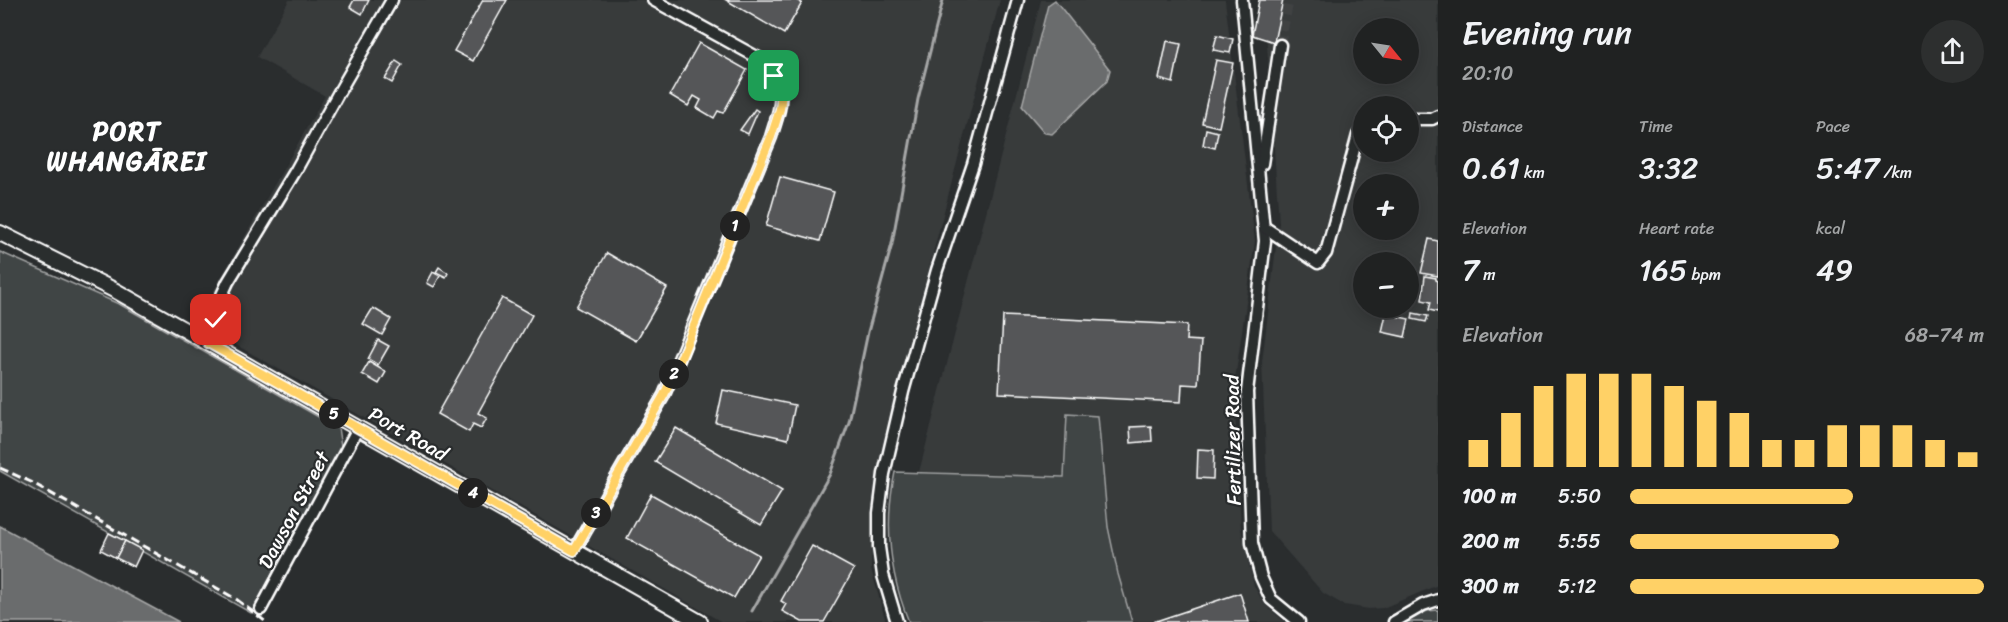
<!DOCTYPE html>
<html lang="en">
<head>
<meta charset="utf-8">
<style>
	body { margin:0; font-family:Sriracha,sans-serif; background:#2d2f2f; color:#f1f3f6; height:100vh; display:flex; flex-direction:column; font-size:22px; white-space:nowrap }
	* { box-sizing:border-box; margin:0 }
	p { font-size:20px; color:#a2a4a5 }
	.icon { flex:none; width:33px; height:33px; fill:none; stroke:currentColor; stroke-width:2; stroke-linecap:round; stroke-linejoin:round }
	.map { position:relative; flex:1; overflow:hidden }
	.sheet { display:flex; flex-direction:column; background:#202222; width:570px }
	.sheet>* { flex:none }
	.needle { width:39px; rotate:120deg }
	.buttons { position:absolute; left:1353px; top:18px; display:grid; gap:12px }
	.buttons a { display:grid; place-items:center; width:66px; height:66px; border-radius:50%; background:#202222; box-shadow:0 3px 15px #0003,0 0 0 2px #3d3f40; font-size:30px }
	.pin { position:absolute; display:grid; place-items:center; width:51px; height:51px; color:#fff; margin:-26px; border-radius:12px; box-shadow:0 3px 9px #0006 }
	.km { position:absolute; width:30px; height:30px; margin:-15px; border-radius:50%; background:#222; color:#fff; font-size:16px; line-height:30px; text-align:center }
	.round { display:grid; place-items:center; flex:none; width:63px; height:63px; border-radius:32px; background:#2d2f2f }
	.overview { display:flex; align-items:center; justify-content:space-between; height:102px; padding:0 24px }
	h1 { font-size:33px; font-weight:600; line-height:45px }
	.figures { display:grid; grid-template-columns:repeat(3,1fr); gap:9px; height:102px; padding:6px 24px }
	.figures div { display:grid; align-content:center }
	.figures b { font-size:30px; font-weight:600 }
	.figures small { font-size:16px; font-weight:400 }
	.figures p { font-size:16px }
	.chart { height:168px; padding:12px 24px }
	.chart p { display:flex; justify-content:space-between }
	.chart svg { width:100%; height:108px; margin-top:6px; stroke:#ffd166; stroke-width:6 }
	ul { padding:0 24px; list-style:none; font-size:20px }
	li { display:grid; grid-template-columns:96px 72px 1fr; align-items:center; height:45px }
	li i { height:15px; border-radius:8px; background:#ffd166 }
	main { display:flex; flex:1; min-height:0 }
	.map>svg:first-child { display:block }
	.built { fill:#373a3b; fill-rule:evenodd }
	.green { fill:#414445; stroke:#a0a2a2; stroke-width:1.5 }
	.water { fill:#6a6c6d; stroke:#a6a7a7; stroke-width:1.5 }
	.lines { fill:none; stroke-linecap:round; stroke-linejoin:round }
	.stream { stroke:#a6a7a7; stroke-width:3 }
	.building { fill:#555758; stroke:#fff; stroke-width:1.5 }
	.minor-tunnel { stroke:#3f4243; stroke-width:10; stroke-dasharray:10 5; stroke-linecap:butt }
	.minor-casing { stroke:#fff; stroke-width:15 }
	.major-casing { stroke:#fff; stroke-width:18 }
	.minor { stroke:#2a2d2e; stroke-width:10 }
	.major { stroke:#2a2d2e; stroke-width:14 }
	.rail { stroke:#fff; stroke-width:3; stroke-dasharray:9 4.5; stroke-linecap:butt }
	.route-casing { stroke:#fff; stroke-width:12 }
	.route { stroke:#ffd166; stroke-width:8 }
	.labels { text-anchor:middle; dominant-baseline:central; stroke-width:4.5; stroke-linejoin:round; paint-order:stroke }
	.street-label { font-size:20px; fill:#fff; stroke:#2a2d2e }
	.district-label { font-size:26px; font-weight:bold; letter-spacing:1.5px; fill:#fff; stroke:#2a2d2e }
</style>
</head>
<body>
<main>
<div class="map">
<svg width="1438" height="622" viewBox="0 0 1438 622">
	<rect width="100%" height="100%" fill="#2a2d2e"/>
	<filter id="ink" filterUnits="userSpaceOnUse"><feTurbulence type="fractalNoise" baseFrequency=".0167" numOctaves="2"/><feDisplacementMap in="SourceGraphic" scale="12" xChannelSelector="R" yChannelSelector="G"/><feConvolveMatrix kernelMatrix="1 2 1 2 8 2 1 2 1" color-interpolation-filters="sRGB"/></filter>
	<g filter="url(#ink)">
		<g class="built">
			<polygon points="289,0 1000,0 905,359 874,492 871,569 886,622 722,622 196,322 325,96 257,57"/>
			<polygon points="1041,0 1225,0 1255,241 1234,387 1241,529 1254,586 1265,605 1285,622 1132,622 1118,574 1108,527 1098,416 1067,414 1065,477 919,472"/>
			<path d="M1264 0H1438V585L1383 608 1369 609 1344 605 1323 593 1269 531 1262 362 1279 223ZM1364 28H1408V74H1364ZM1364 106H1408V152H1364ZM1364 184H1408V230H1364ZM1364 262H1408V308H1364Z"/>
		</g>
		<g class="green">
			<polygon points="0,252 121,305 338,428 341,447 251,613 0,471"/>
			<path d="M1067 414 1098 416 1108 527 1118 574 1132 622H909C889 573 884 524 895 472L1064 477Z"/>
			<polygon points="1438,610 1438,622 1405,622 1427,611"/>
		</g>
		<g class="water">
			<polygon points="1055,0 1110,70 1107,81 1052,134 1045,133 1022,106 1048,5"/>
			<polygon points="0,526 179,622 0,622"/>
		</g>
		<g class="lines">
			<polyline class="stream" points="752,611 830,474 849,422 868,332 892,244 918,99 943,0"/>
		</g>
		<g class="building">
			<polygon points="354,0 369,0 362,14 350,7"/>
			<polygon points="483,0 507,0 473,61 454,51"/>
			<polygon points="726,0 796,0 802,3 784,34"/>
			<polygon points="1259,0 1283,0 1274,42 1252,35"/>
			<polygon points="1217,35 1233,39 1230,53 1213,50"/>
			<polygon points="1167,41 1181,44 1173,83 1159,79"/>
			<polygon points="699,43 747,70 723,113 718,111 714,118 697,108 701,100 694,96 688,106 670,95"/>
			<polygon points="1216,60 1233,63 1219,127 1202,123"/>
			<polygon points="396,61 402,65 392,83 385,79"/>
			<polygon points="755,109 758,111 748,134 740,130"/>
			<polygon points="1206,129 1218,132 1215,148 1203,145"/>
			<polygon points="780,177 834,192 820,241 766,226"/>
			<polygon points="1429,239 1438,241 1438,276 1421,273"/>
			<polygon points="607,253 667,288 636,341 576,307"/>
			<polygon points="439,267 448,273 446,277 436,272"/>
			<polygon points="433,272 440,276 434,287 427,283"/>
			<polygon points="1425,276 1436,278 1436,280 1438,281 1438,312 1429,310 1431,302 1422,300"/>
			<polygon points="502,298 532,315 478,413 487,418 481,428 473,424 469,432 437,414"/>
			<polygon points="373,308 391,319 382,335 363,324"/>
			<polygon points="1413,313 1428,316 1426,322 1412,319"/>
			<polygon points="1386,314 1409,319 1405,337 1382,332"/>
			<polygon points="1003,316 1187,325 1186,340 1201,341 1198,385 1182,384 1181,402 999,393"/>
			<polygon points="378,340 389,346 378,365 368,359"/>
			<polygon points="369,362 386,372 379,384 362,374"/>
			<polygon points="723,390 795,405 788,439 716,423"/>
			<polygon points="1151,426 1152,441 1131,443 1130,427"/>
			<polygon points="676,428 782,491 761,525 655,462"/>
			<polygon points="1198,449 1214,450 1213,479 1197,478"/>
			<polygon points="651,494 759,555 734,598 627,538"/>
			<polygon points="109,533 125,541 116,558 101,550"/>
			<polygon points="125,541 142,550 134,567 116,558"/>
			<polygon points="812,546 854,569 824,622 802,622 782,611 786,604 781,601"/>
			<polygon points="1240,593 1249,622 1153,622"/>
		</g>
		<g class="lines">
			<polyline class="minor-tunnel" points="1280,45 1289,0"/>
			<g class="minor-casing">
				<g id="minor">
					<polyline points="1242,0 1265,241 1247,392 1252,543 1261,577 1271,599 1299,622"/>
					<polyline points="1408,119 1432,119 1438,116"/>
					<polyline points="1262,164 1280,45"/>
					<polyline points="1264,227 1318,263 1326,253 1358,135 1364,127"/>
					<polyline points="208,343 216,329 216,308 228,282 296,170 339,92 392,0"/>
					<path d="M574 551 664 395 771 137C782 101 787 94 764 61L653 0"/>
					<polyline points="261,609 358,428"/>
					<polyline points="897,622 883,575 879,547 879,513 884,474 903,392 937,270 973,164 1018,0"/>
					<polyline points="1394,622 1423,605 1438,600"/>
				</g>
			</g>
			<g class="major-casing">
				<polyline id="major" points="0,233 116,291 700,622"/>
			</g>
			<use href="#minor" class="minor"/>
			<use href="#major" class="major"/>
			<polyline class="rail" points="0,468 31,482 236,599 266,622"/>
		</g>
	</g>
	<g class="lines" filter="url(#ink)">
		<g class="route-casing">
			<polyline id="route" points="216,320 214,335 208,343 574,551 664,395 678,365 771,137 780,109 782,93 774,76"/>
		</g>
		<use href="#route" class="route"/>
	</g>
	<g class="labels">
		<g class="street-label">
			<text transform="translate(408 434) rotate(30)">Port Road</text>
			<text transform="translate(1233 440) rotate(-91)">Fertilizer Road</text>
			<text transform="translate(294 510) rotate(-62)">Dawson Street</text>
		</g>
		<g class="district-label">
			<text x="127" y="131">PORT<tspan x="127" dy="30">WHANGĀREI</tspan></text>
		</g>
	</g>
</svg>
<div class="buttons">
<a><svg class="needle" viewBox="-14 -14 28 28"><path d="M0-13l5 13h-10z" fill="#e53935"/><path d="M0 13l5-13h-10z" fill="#a2a4a5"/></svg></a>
<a><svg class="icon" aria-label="locate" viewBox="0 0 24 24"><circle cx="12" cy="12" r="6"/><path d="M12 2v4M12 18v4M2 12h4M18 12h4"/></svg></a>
<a>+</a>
<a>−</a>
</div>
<div class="pin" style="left:774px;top:76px;background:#1e9e55"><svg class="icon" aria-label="arrive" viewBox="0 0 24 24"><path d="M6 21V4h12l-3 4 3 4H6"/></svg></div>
<div class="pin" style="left:216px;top:320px;background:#d93025"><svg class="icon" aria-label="check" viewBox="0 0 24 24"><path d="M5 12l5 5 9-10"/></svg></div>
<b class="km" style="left:735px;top:226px">1</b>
<b class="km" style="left:674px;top:374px">2</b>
<b class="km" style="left:596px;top:513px">3</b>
<b class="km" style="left:473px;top:493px">4</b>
<b class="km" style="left:334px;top:414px">5</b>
</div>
<section class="sheet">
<div class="overview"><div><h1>Evening run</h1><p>20:10</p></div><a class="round"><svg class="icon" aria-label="share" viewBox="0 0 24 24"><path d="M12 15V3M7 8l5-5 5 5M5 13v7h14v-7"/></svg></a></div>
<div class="figures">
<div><p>Distance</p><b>0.61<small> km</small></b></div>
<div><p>Time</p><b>3:32</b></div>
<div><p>Pace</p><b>5:47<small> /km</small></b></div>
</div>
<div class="figures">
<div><p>Elevation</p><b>7<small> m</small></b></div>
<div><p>Heart rate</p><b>165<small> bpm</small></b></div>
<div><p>kcal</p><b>49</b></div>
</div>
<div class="chart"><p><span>Elevation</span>68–74 m</p>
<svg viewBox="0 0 160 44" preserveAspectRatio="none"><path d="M5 44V33M15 44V22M25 44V11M35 44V6M45 44V6M55 44V6M65 44V11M75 44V17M85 44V22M95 44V33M105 44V33M115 44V27M125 44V27M135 44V27M145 44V33M155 44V38"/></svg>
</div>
<ul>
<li><b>100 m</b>5:50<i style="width:63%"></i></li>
<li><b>200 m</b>5:55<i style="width:59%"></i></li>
<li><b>300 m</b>5:12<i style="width:100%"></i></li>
</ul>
</section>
</main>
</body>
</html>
